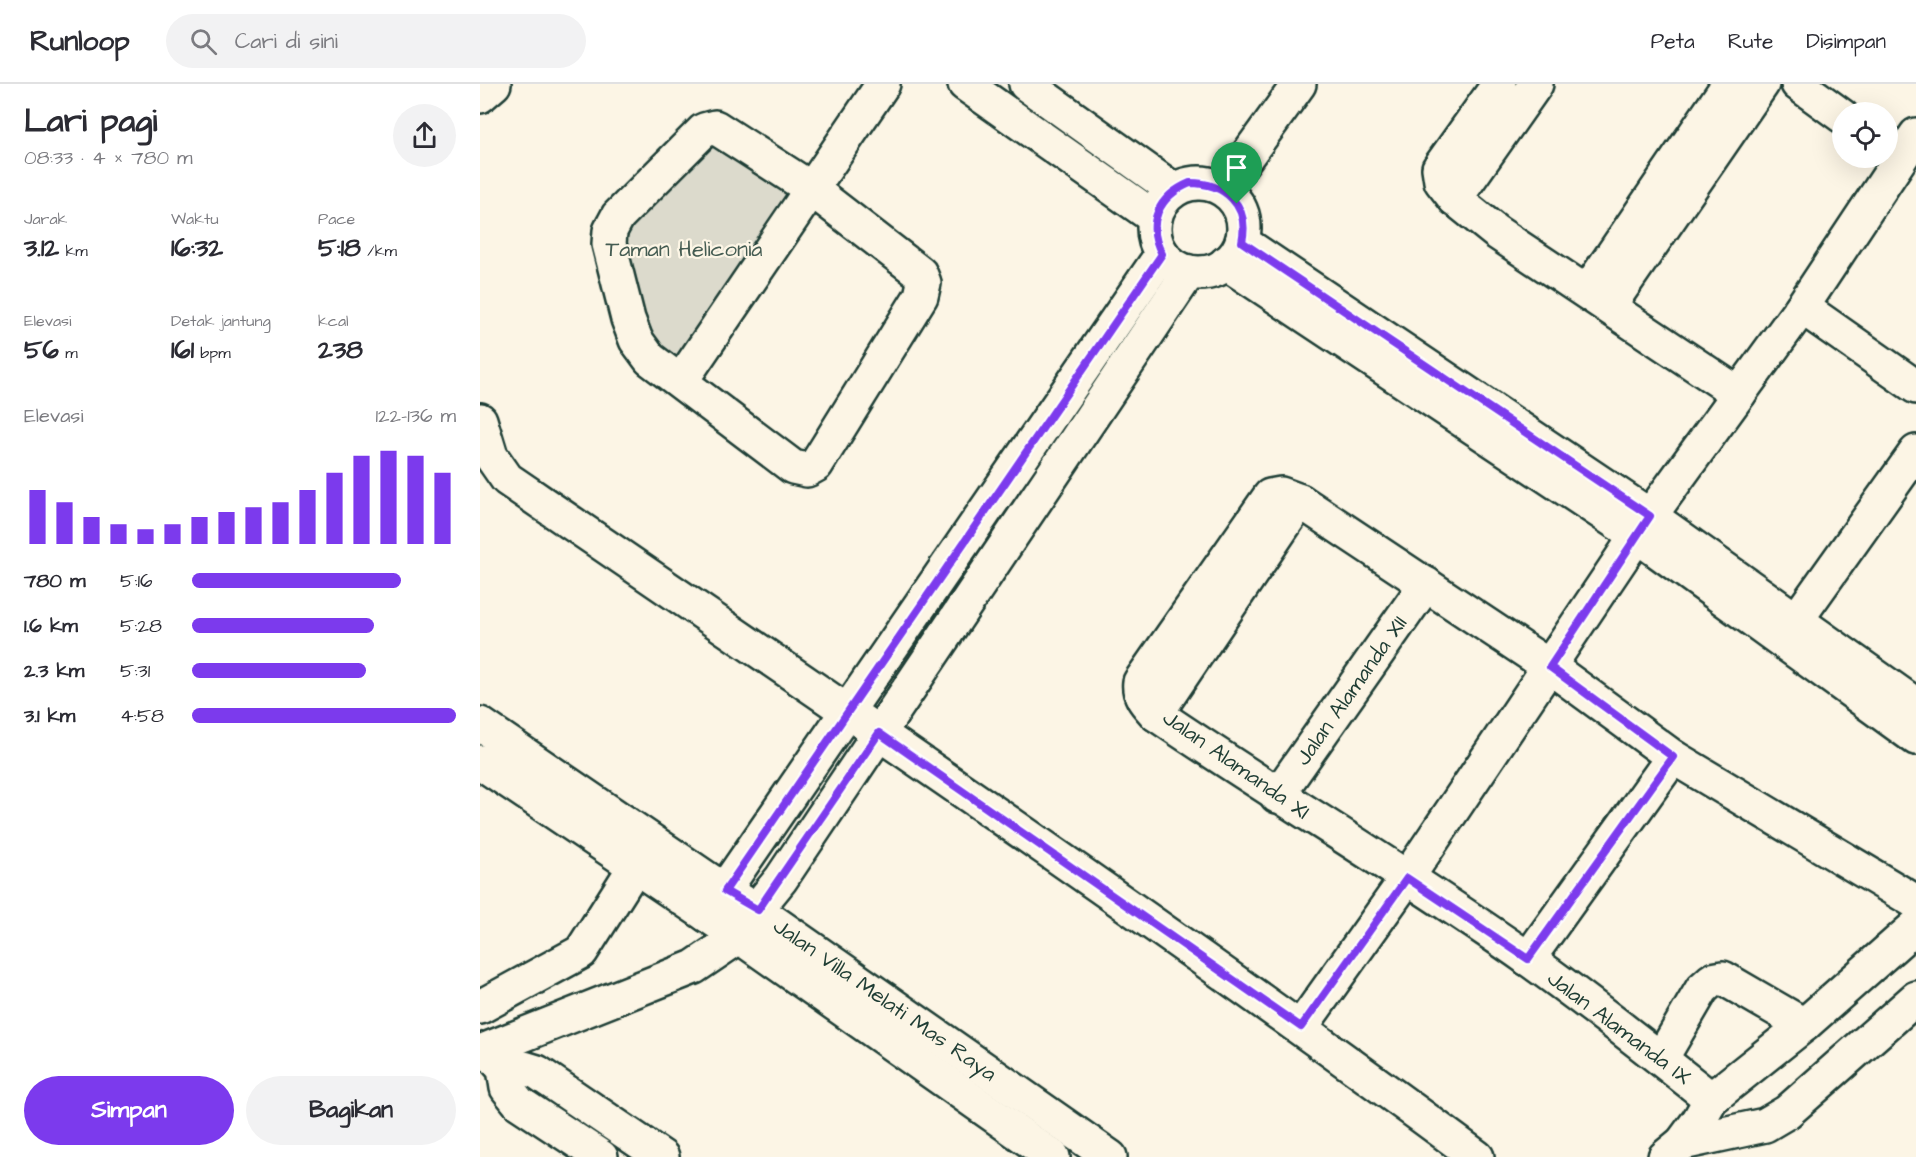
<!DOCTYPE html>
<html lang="id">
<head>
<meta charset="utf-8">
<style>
	body { margin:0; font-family:"Architects Daughter",sans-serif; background:#f2f2f3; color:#2b2b33; height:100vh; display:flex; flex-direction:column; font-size:22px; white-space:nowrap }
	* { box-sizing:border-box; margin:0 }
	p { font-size:20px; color:#7c7c81 }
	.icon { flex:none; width:33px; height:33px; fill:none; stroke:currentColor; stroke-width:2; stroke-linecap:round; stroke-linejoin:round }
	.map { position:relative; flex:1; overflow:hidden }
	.sheet { display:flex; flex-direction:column; background:#fff; width:480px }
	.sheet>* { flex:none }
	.fabs { position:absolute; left:1352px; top:18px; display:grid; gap:12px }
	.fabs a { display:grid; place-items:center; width:66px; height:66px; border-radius:50%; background:#fff; box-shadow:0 6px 24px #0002; font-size:30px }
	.pin { position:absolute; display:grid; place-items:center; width:51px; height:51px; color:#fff; margin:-62px -26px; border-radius:50% 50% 50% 0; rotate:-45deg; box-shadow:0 0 6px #0007 }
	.pin .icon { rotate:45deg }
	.round { display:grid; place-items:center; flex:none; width:63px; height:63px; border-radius:32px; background:#f2f2f3 }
	.headline { display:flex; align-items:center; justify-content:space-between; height:102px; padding:0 24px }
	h1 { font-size:33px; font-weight:800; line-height:45px }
	.metrics { display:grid; grid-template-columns:repeat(3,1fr); gap:9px; height:102px; padding:6px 24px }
	.metrics div { display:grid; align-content:center }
	.metrics b { font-size:26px; font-weight:800 }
	.metrics small { font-size:16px; font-weight:400 }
	.metrics p { font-size:16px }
	.chart { height:168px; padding:12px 24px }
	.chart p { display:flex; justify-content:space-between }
	.chart svg { width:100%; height:108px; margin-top:6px; stroke:#7c3aed; stroke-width:6 }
	.action { display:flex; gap:12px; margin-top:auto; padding:12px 24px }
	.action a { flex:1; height:69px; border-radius:36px; background:#7c3aed; color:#fff; font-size:24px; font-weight:800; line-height:69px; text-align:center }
	.action a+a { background:#f2f2f3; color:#2b2b33 }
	ul { padding:0 24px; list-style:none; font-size:20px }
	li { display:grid; grid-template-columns:96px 72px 1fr; align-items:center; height:45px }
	li i { height:15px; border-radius:8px; background:#7c3aed }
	header { display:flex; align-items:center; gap:36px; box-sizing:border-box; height:84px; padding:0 30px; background:#fff; border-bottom:2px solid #e1e1e2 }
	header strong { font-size:28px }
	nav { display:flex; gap:33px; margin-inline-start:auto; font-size:21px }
	.search { width:420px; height:54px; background:#f2f2f3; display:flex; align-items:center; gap:15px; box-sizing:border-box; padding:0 21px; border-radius:33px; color:#7c7c81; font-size:22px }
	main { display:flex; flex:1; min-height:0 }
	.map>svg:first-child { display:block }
	.green { fill:#dcdacc; stroke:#7e8c80; stroke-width:1.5 }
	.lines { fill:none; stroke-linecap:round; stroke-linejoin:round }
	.minor-casing { stroke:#1f3d34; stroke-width:38 }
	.minor { stroke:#fcf5e5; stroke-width:33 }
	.route-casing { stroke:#fff; stroke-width:12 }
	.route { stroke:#7c3aed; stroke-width:8 }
	.labels { text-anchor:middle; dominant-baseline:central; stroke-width:4.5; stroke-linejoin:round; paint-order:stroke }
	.park-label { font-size:22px; fill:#455c52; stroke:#fcf5e5 }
	.street-label { font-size:22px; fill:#1f3d34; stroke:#fcf5e5 }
</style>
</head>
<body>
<header>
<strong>Runloop</strong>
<div class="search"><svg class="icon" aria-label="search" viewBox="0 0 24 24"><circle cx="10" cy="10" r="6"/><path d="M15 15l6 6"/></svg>Cari di sini</div>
<nav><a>Peta</a><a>Rute</a><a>Disimpan</a></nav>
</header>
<main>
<section class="sheet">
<div class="headline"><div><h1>Lari pagi</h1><p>08:33 · 4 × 780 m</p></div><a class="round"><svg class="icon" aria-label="share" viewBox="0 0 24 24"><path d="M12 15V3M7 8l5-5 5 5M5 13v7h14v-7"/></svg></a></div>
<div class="metrics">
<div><p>Jarak</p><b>3.12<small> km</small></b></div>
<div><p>Waktu</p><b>16:32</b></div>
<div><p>Pace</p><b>5:18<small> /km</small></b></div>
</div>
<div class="metrics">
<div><p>Elevasi</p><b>56<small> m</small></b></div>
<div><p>Detak jantung</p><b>161<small> bpm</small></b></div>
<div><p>kcal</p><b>238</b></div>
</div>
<div class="chart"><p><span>Elevasi</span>122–136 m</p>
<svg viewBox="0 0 160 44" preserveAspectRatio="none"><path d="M5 44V22M15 44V27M25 44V33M35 44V36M45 44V38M55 44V36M65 44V33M75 44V31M85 44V29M95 44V27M105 44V22M115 44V15M125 44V8M135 44V6M145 44V8M155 44V15"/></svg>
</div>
<ul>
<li><b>780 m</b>5:16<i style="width:79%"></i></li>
<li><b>1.6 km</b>5:28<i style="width:69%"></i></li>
<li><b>2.3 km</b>5:31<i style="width:66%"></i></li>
<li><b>3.1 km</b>4:58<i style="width:100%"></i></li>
</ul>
<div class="action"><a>Simpan</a><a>Bagikan</a></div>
</section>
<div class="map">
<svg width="1436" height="1073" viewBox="0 0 1436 1073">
	<rect width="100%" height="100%" fill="#fcf5e5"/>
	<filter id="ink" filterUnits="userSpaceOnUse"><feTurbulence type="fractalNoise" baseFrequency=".0167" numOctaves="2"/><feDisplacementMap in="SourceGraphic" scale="12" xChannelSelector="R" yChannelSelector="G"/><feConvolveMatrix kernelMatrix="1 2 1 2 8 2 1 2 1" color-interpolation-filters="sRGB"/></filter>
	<g filter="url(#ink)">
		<polygon class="green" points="235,43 330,104 201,297 170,275 138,132"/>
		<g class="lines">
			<g class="minor-casing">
				<g id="minor">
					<polyline points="485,0 675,134"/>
					<polyline points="546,0 694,106"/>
					<polyline points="1019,0 959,84 961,97 975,115 1016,148 1259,310"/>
					<polyline points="1318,0 1362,32"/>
					<polyline points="0,12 14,0"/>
					<polygon points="235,43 330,104 440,189 444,199 441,212 336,381 327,386 313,383 170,275 156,256 148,235 129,160 130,147 138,132 224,46"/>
					<circle cx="719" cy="144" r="45"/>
					<polyline points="743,105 819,0"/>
					<polyline points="975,115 1056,0"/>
					<polyline points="762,158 1170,432 1436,621"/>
					<polyline points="746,179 1157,452 1436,654"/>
					<polyline points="1107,208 1249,0"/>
					<polyline points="1129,222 1282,0"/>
					<polyline points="1322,223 1436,303"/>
					<polyline points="201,297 403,0"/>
					<path d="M0 336 11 372 27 395C353 617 680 839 997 1073"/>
					<polyline points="1317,535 1436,368"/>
					<polyline points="676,630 820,417"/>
					<path id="s1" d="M0 640 245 807 278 827 630 1073"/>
					<polyline points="0,678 270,860 573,1073"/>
					<path id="s2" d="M797 712 946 500"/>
					<polyline points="227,831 682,170"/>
					<polyline points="1048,875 1193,673"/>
					<polyline points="0,923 101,868 167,764"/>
					<polyline points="821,943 927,794 1170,432 1322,223 1436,51"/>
					<polyline points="0,968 214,883 248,860 301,795 709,188"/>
					<polyline points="10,969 24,985 27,1004 39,1019 121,1073"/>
					<polyline points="1181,975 1222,905 1232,896 1243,894 1324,941"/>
					<polyline points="24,985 44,984 57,988 182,1073"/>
					<path d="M1231 1015C1171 967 1110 919 1047 874 926 789 798 713 676 630 667 620 658 612 660 598L790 412 801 410 820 417 1070 583 1193 673 1436 818"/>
					<polyline points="1202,1059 1285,1041 1307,1028 1436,914"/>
					<polyline points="1185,1073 1202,1059 1219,1036 1231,1015 1324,941 1436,842"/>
				</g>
			</g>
			<use href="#minor" class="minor"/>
		</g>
	</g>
	<g class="lines" filter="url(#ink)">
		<g class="route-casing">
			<path id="route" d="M710 99C745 99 770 121 762 158L1170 432 1070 583 1193 673 1048 875 927 794 821 943 399 649 278 826 245 807 682 170C665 139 679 112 710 99Z"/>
		</g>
		<use href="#route" class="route"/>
	</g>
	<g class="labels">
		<g class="park-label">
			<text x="204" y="165">Taman Heliconia</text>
		</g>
		<g class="street-label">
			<text stroke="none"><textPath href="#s2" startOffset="129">Jalan Alamanda XII</textPath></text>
			<text transform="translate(756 681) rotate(35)">Jalan Alamanda XI</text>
			<text stroke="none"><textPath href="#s1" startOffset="490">Jalan Villa Melati Mas Raya</textPath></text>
			<text transform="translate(1139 944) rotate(37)">Jalan Alamanda IX</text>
		</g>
	</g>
</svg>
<div class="fabs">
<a><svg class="icon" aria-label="locate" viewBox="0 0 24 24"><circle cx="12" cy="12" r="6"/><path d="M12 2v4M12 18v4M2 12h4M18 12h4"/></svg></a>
</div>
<div class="pin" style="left:757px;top:120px;background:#1e9e55"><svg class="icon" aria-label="arrive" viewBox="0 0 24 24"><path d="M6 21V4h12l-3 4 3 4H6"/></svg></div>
</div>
</main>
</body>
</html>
